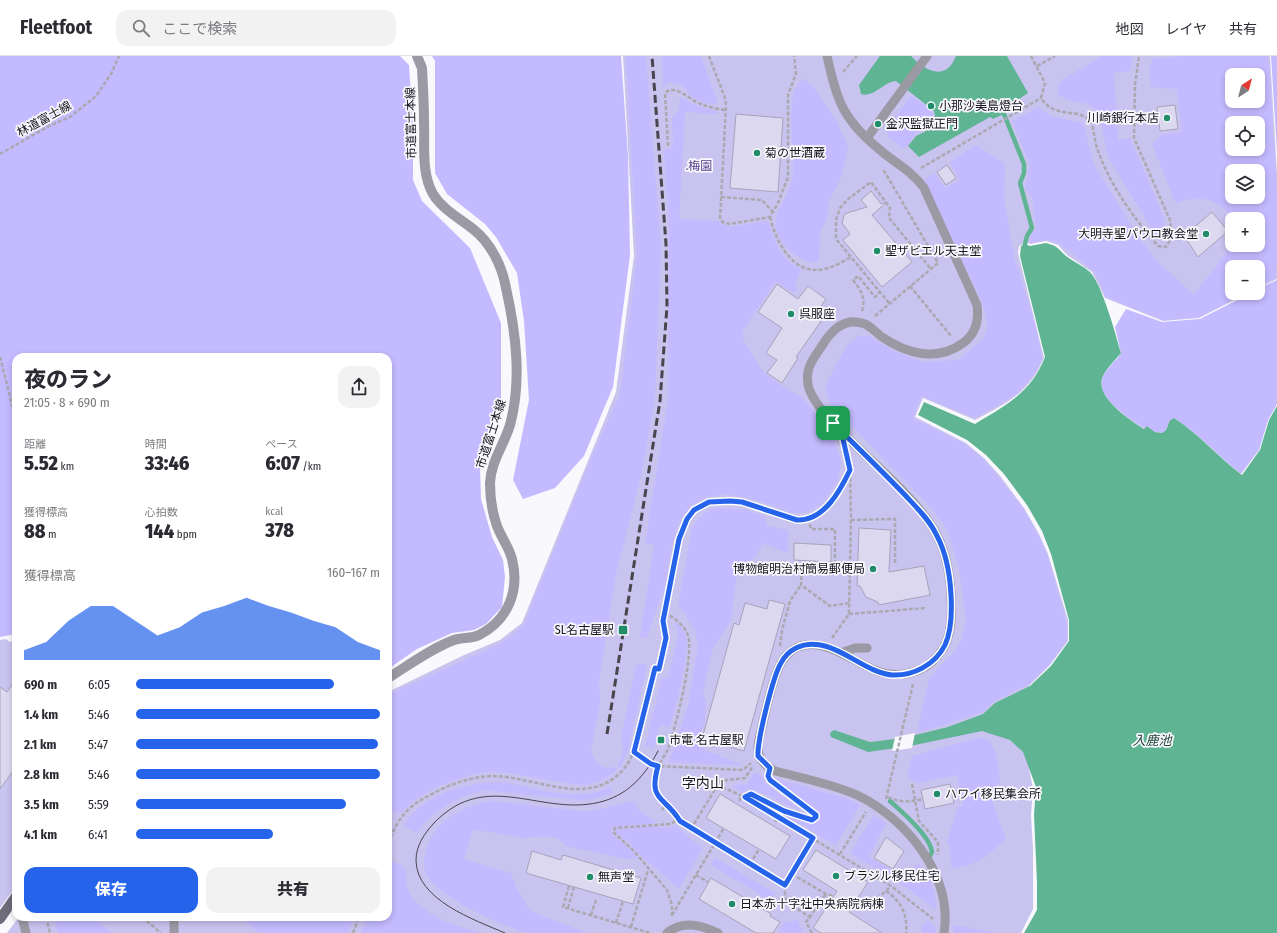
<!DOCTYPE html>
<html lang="ja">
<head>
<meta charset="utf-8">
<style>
	body { margin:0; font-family:"Fira Sans Condensed","Noto Sans JP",sans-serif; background:#f2f2f3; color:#2b2b33; height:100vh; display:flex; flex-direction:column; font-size:15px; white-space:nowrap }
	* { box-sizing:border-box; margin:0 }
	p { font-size:13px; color:#7c7c81 }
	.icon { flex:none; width:22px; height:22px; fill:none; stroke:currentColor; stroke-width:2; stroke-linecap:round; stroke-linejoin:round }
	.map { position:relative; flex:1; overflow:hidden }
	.details { position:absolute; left:12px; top:297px; width:380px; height:568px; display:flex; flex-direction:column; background:#fff; border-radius:12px; box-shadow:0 2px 6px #0003 }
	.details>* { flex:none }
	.needle { width:26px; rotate:36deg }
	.controls { position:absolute; left:1225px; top:12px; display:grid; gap:8px }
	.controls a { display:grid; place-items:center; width:40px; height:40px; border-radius:8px; background:#fff; box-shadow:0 2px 6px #0003; font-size:20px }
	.pin { position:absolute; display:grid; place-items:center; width:34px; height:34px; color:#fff; margin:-17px; border-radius:8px; box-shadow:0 2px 6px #0006 }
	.round { display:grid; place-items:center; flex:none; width:42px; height:42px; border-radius:12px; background:#f2f2f3 }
	.overview { display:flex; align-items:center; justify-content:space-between; height:68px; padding:0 12px }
	h1 { font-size:22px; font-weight:800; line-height:30px }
	.stats { display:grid; grid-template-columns:repeat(3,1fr); gap:6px; height:68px; padding:4px 12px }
	.stats div { display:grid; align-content:center }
	.stats b { font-size:20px; font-weight:800 }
	.stats small { font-size:11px; font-weight:400 }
	.stats p { font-size:11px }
	.chart { height:112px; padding:8px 12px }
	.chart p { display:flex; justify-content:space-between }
	.chart svg { width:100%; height:72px; margin-top:4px; fill:#2563eb; opacity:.7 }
	.primary-button { display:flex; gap:8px; margin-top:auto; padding:8px 12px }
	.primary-button a { flex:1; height:46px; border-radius:12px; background:#2563eb; color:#fff; font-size:16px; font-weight:800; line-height:46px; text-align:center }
	.primary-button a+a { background:#f2f2f3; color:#2b2b33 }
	ul { padding:0 12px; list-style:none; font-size:13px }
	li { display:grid; grid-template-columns:64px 48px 1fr; align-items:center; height:30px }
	li i { height:10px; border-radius:5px; background:#2563eb }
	header { display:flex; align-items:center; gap:24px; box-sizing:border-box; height:56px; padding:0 20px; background:#fff; border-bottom:1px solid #e1e1e2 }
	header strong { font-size:19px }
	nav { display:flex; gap:22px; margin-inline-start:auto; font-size:14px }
	.search { width:280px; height:36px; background:#f2f2f3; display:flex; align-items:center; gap:10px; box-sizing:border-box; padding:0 14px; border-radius:12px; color:#7c7c81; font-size:15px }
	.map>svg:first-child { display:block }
	.green { fill:#c9c3ef; fill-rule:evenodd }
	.forest { fill:#c4baff; fill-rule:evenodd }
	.water { fill:#5fb494 }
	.pier { fill:#f8f8fd }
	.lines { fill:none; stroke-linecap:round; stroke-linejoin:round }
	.stream { stroke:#5fb494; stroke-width:4.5 }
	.building { fill:#dbd8f0; stroke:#a6a3ba }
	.path { stroke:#a9a9af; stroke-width:2.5; stroke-dasharray:4 2; stroke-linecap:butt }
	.lane { stroke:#9b9aa4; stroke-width:9 }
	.street { stroke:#9b9aa4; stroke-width:10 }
	.secondary { stroke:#6e6c7b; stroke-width:10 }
	.tram { stroke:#47464d; stroke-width:1 }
	.rail { stroke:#47464d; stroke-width:3; stroke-dasharray:8 4; stroke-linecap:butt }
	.route-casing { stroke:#fff; stroke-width:8 }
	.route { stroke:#2563eb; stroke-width:5 }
	.poi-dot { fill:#208c6a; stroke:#f8f8fd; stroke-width:1.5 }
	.labels { text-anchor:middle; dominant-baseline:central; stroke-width:3.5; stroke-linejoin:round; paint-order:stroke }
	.poi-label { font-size:12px; fill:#15141c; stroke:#f8f8fd; text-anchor:start }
	.street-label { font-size:12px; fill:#15141c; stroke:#f8f8fd }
	.park-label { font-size:12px; fill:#523f8e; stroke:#f8f8fd }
	.water-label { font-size:13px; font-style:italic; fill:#1e4436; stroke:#f8f8fd }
	.quarter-label { font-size:14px; fill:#15141c; stroke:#f8f8fd }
</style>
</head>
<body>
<header>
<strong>Fleetfoot</strong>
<div class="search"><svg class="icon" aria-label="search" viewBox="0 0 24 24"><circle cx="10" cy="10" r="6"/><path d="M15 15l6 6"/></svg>ここで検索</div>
<nav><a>地図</a><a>レイヤ</a><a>共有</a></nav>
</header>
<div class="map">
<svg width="1277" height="877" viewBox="0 0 1277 877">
	<rect width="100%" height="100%" fill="#f8f8fd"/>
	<g class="green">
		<path d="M623 0H1270L1277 118V223L1258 232V211H1232V237H1248L1199 262 1163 265 1105 242 1092 216 1067 199 1058 189 1046 185 1030 188 1027 186 1019 190 1018 197 1044 302C1029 337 1007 347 975 364L923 342 915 361 966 387 984 402 1001 421 1024 452 1039 478 1048 498 1068 564V585L1050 609 1029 630 1018 665 1023 679 1033 733 1031 759 1033 793V853L1021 877H7L19 861H388V636L462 600 500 584 522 567 616 336 634 200ZM1232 19H1258V45H1232ZM1232 67H1258V93H1232ZM1232 115H1258V141H1232ZM1232 163H1258V189H1232Z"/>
		<polygon points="6,583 10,586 16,583 16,830 0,852 0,584"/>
	</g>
	<g class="forest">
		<polygon points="0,0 400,0 409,9 413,71 413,124 422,145 470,192 501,267 501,348 480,410 481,443 492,481 503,504 505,521 502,551 486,568 474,574 452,577 417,593 388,613 388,301 16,301 16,578 0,581"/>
		<polygon points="432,0 621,0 628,100 630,199 613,331 584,400 555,432 523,443 513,424 529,344 524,265 517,217 496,181 485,168 447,138 435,117 435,5"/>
		<polygon points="626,0 646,0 661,192 655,343 641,420 616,518 599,624 600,646 591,693 594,702 600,710 606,712 615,711 617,714 606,722 586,729 572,728 509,717 492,716 476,717 438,730 410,747 401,757 395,756 388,748 388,639 502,587 524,569 591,403 620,338 637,201"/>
		<path d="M662 0H701L718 47C710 49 698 46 691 41 688 38 687 33 684 31 679 27 674 27 669 26L663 30Z"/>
		<path d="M1102 0H1132L1130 15 1114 17 1118 84 1130 82 1164 162 1165 180 1162 185 1158 183 1108 101 1099 56C1087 42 1069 49 1058 38V30L1061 25Z"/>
		<path d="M1183 0H1268L1277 134V208L1275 222 1258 231V211H1232V237H1246L1199 261 1163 264 1106 241 1094 215 1059 187 1046 184 1030 187 1031 180 1036 173 1032 142 1025 132 1030 109 1012 65 1039 51 1051 60 1083 67 1094 108 1136 177 1156 204 1194 239 1232 189H1258V163H1233C1220 143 1197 137 1176 148L1152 88 1161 79 1182 76 1177 33 1151 31 1149 14 1152 3ZM1232 19H1258V45H1232ZM1232 67H1258V93H1232ZM1232 115H1258V141H1232Z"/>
		<polygon points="1271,0 1277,0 1277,96"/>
		<path d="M803 22 814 32 836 65 848 90 841 122 829 145 827 162 820 176 819 203 816 207C798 204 780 191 776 171 773 159 791 136 793 120 795 94 788 67 793 41 794 34 799 27 803 22Z"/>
		<path d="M911 40 933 56C935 71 922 72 914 80 911 84 908 89 904 93L888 80C889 65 902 52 911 40Z"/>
		<path d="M680 41 697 50 718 56 717 58 685 56 679 163 718 165 729 171 768 165C777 188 777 200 801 213L795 230 796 235 793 237 776 225 743 274V284L764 317 781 329 801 341 830 374 841 403V410L837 426 821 449 804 457H792L759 445 726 438 707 441 691 449 678 468 670 498 665 529 647 581 640 582 654 489 645 487 668 344 669 167 664 94 673 91 672 64 679 53Z"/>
		<polygon points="976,89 1005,108 1004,142 1014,200 1036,271 1042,302 1037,315 1017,338 975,362 921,340 913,362 965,388 983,403 999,422 1023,452 1038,478 1047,498 1066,564 1067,584 1049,609 1029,628 994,645 982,656 917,677 929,622 955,595 962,583 966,563 959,513 947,473 932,453 857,375 839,360 829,345 826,334 829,322 847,289 859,280 869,280 894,295 923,306 958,304 983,283 987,273 987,262 982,246 924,125 934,117 945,132 960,124 950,106"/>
		<path d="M1277 224V348L1268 364 1259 394 1241 418C1218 400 1199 378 1174 362L1170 364 1166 374 1162 377 1155 376 1147 370 1145 373C1131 364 1096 342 1102 322 1105 314 1116 305 1121 297L1115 271 1126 253 1162 266 1200 263 1251 237H1258V233Z"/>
		<polygon points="716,452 746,454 765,460 767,470 788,474 788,494 785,496 763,487 755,501 741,512 736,524 731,565 713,592 703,635 706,647 705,664 697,688 706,695 741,708 740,709 669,706 688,649 698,589 695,574 687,563 685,556 678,551 692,471 702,459 709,454"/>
		<path d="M675 566C680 570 685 575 686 581 690 596 676 650 671 667L669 671 660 669 654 692 645 690 662 622H668L678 582Z"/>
		<path d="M644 608 647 610 628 694 620 712 617 710C623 701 625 691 621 682L636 609Z"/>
		<path d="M977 682 990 685 996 697 1000 725 990 739 1006 783C987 799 977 811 951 812L950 790 947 786 958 751 963 750 957 719 917 727 907 720 912 700Z"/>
		<polygon points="754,717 761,719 765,727 803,756 755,734 748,733 743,736 732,730 747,728"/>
		<polygon points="773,722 849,743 860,749 836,789 782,758 813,767 818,766 820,762 819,758 773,724"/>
		<path d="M500 726C537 731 576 748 611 731L613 737 592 743 579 744 485 734C458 740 433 754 417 777L404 769C422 739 466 726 500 726Z"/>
		<path d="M493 745 579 755H593L633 745 639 754 657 767 612 772 611 776C618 786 631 791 638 802L627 803 566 790C555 774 534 784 519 781 504 779 488 775 473 774L464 803 511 817 517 833 530 855 587 877C574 877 538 877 527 877 501 869 435 841 425 815 422 805 427 789 432 780 446 758 469 749 493 745Z"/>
		<path d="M874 759 886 767 869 801 903 821C911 818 912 810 919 808 930 819 936 837 936 852H933L902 828 850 797Z"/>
		<polygon points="676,769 687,780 703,792 679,832 639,798 629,786 614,776 615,774 619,773 649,770 666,772"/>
		<polygon points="715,802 775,837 771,845 711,809"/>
		<path d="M389 805C415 811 402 819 408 834 411 842 418 848 424 853 439 866 463 871 481 877H361L367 861H388Z"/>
		<polygon points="54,861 94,861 111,877 58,877"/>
		<polygon points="239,861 354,861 348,877 259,877"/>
		<polygon points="797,864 804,877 778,877 784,867"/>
		<polygon points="928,864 935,871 936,877 923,877 921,872"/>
		<polygon points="954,869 999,877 953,877"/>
	</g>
	<g class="water">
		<path d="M880 0H911C925 15 946 26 956 0H1007L1028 37 1013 47V51L1004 58 993 63 990 61 919 101 908 90 916 80 932 72 935 60 934 55 896 25C883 26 874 42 861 38L859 29Z"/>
		<path d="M1046 187C1058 190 1058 193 1066 200 1074 206 1083 210 1090 216 1102 228 1116 280 1121 297 1115 304 1105 314 1102 322 1096 342 1130 364 1144 373L1147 370 1155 376 1162 377 1166 374 1170 364 1174 362C1199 378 1218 401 1242 419L1260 394 1269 364 1277 350V877H1024L1037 854V826L1034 759 1036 731 1023 696 1010 684 982 675 910 690 868 696 831 681 830 677 834 674 870 686 903 682 948 671 983 658 995 647 1030 630 1051 610 1069 585V564L1051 498 1042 475 1027 449 1004 418 986 399 967 384 918 359 924 346 975 368C1006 349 1031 337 1045 301L1020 200 1021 190 1025 188 1030 190Z"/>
	</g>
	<polygon class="pier" points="915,677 912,692 892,695 895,681"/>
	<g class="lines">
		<g class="stream">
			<polyline points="1004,58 1024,108 1024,117 1020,127 1032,172 1027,180 1025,188"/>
			<path d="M890 745C902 756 930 780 932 796L930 800"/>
		</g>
	</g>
	<g class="building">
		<polygon points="1175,49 1178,73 1160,75 1157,51"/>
		<polygon points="736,58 783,62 778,136 730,132"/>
		<polygon points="947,109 956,122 946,129 937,116"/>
		<polygon points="871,135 881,148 887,146 872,159 912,206 882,231 843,184 850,178 842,167 844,159 847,157 867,151 861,144"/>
		<polygon points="1212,156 1228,175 1198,201 1184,180"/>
		<polygon points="777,228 798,243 808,230 826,243 817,256 824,261 796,301 798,302 782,327 767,317 777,304 766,297 782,272 758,256"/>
		<polygon points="859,472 891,474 889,516 924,510 930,539 879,549 878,546 866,541 860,530 857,530"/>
		<polygon points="794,487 831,489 831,506 794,504"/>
		<polygon points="769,544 785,548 744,695 702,683 734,567 739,569 745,547 767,553"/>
		<polygon points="16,623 16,711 0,733 0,631 7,636"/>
		<polygon points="950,728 954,747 925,753 921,734"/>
		<polygon points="720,738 790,780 776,803 706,762"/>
		<polygon points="886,781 904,795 893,813 874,802"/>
		<polygon points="816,794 868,826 849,856 882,877 821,877 813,872 837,835 803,814"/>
		<polygon points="532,795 561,804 563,799 641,822 633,848 526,817"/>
		<polygon points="711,822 771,858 770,860 780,866 773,877 756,877 699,843"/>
	</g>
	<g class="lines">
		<g class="path">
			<polyline points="709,0 725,42 726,49 720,163 724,167 730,168 770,161 778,147 788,121 788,39 796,18 794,0"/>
			<path d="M1031 0 1045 27 1041 42C1056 65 1081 50 1092 67 1094 77 1095 88 1099 97 1111 131 1135 163 1158 190L1166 191 1172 181 1170 164 1134 82 1135 29 1139 0"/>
			<polyline points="1037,10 1055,0"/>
			<polyline points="843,16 857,0"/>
			<path d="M668 90 665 37C676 27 690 45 701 48 708 51 717 53 725 54"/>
			<polyline points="0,98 49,70 70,61 96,40 111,18 119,0"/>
			<polyline points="921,112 1041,42"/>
			<polyline points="721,141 762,144 773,156"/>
			<path d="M770 161C776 187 795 223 828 212 836 210 844 205 851 201"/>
			<polyline points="910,230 951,280"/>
			<polyline points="889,247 836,183 836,164 840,152 848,143 871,126 890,152 889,162 931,213"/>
			<path d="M862 255C866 242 861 234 853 224L858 220 875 241 880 236"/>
			<polyline points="875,260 938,207 883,113"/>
			<polyline points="0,301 14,357 16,445"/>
			<polyline points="851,464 895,463 895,509"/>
			<polyline points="802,508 801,529 830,550 849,547"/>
			<polyline points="791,512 835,512 835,473 811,473 808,462"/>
			<path d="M665 556C673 562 683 568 687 577 696 594 675 673 668 693 662 705 651 717 654 732 656 743 674 754 680 765L785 829"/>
			<polyline points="849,558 926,552"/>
			<polyline points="832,582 849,558 851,464 850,414 847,398"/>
			<polyline points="780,590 782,574 790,545 801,529"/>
			<polyline points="635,696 651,708 658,710 743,714 751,707"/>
			<polyline points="912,728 919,765 938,786 938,799"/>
			<polyline points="716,731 727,733 742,740 891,830 933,863"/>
			<polyline points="745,741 751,738 793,759 815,763 816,759 774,728"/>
			<path d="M888 741C900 747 910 746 923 743"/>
			<polyline points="886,743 913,628"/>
			<polyline points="739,745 742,740"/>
			<polyline points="662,754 666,748"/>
			<polyline points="775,766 778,761"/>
			<polyline points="388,772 391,779"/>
			<polyline points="691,773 720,725 745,722 753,710"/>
			<path d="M388 787C400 758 409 749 436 736 453 727 472 721 492 720 536 720 592 755 626 710 640 692 649 637 655 612L659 613C661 603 664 593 665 583 666 578 663 571 663 565 664 556 667 545 669 535 673 513 674 482 688 462 709 431 749 448 777 458 785 461 795 465 804 463 827 459 841 434 850 414"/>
			<polyline points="840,798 866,756"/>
			<polyline points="750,808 759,793"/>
			<polyline points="792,818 826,838 833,840"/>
			<polyline points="696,819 708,826"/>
			<polyline points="569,830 563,851 650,877"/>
			<path d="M886 835C901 845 908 859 906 877"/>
			<path d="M840 844C844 846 849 851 853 852 864 856 884 837 891 830"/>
			<polyline points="568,852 574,831"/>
			<polyline points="591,859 596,844"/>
			<polyline points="672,859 724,772"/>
			<polyline points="672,860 672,849 667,834 634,795 613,776 615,772 670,768 674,766 677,760"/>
			<polyline points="46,861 50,877"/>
			<polyline points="142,861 161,877"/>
			<polyline points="811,862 787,846 785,841 785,829 813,782"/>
			<polyline points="186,865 190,861"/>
			<polyline points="616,867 623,845"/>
			<polyline points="631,871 648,814"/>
			<polyline points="353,877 359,861"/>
			<polyline points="812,877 806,866 826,838"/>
		</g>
		<g class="lane">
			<path d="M827 0C837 45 843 64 880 94 895 107 912 115 924 132L977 249C979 264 976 278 963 287 937 306 907 298 882 281 876 277 872 271 865 268 847 261 834 272 825 285 820 294 812 302 809 312 807 318 807 326 809 333 816 350 831 365 844 378 871 406 910 437 931 469 945 490 950 516 951 540 952 558 952 575 944 591 938 601 929 610 919 614 907 619 892 620 880 616 852 607 812 569 785 601 773 615 765 660 760 679 755 696 759 707 775 715 802 722 832 728 857 739 907 763 953 820 944 877"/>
			<polyline points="867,82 927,0"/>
			<polyline points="841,597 855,592 867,592"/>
			<polyline points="22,861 26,877"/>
			<polyline points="174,861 174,877"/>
			<path d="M667 877C683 864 701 869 718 877"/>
		</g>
		<path class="street" d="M388 622C409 609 430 593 454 584 462 581 471 583 479 579 508 564 520 535 512 503 509 491 501 481 497 470 492 456 490 441 490 427 491 405 504 389 510 369 522 325 516 277 506 232 502 210 491 187 473 173 459 162 442 153 433 138 421 117 425 89 424 66 424 48 423 30 422 12L417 0"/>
		<polyline class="secondary" points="0,863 16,840"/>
		<path class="tram" d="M505 877C475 864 416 844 416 804 416 790 424 778 434 767 488 711 543 763 604 745 630 737 646 718 658 695"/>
		<polyline class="rail" points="607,678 660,345 667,250 666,188 652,0"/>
	</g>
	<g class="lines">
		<g class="route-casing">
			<path id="route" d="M833 367C857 391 881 414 904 438 915 450 929 463 936 478 946 496 950 519 951 539 952 556 952 574 945 589 935 609 913 620 892 619 860 616 830 576 796 592 790 595 784 601 781 607 773 620 757 685 758 700L770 712 768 720 770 724 816 759V761L812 764 784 755 751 738 745 741 813 782 785 829 680 765C664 739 648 746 658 710L651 708 634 696 655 612 659 613 666 582 663 565 679 483 687 463 694 454 709 446 730 445 742 446 797 464C824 465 840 435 850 414L843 383Z"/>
		</g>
		<use href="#route" class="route"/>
	</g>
	<g class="poi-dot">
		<circle cx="931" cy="50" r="4"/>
		<circle cx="1167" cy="62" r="4"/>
		<circle cx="878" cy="68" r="4"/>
		<circle cx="757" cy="97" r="4"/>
		<circle cx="1206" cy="178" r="4"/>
		<circle cx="877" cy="195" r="4"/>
		<circle cx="791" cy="258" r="4"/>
		<circle cx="873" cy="513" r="4"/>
		<rect x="618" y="569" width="10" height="10" rx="2"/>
		<rect x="657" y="680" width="8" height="8" rx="2"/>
		<circle cx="937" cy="738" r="4"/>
		<circle cx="836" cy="820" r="4"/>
		<circle cx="590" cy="821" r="4"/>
		<circle cx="732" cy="848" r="4"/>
	</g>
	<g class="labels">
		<g class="poi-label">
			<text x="939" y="50">小那沙美島燈台</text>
			<text x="1159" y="62" text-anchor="end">川崎銀行本店</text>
			<text x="886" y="68">金沢監獄正門</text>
			<text x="765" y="97">菊の世酒蔵</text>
			<text x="1198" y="178" text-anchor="end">大明寺聖パウロ教会堂</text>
			<text x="885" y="195">聖ザビエル天主堂</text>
			<text x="799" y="258">呉服座</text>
			<text x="865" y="513" text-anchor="end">博物館明治村簡易郵便局</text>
			<text x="614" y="574" text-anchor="end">SL名古屋駅</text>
			<text x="669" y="684">市電 名古屋駅</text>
			<text x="945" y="738">ハワイ移民集会所</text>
			<text x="844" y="820">ブラジル移民住宅</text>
			<text x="598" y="821">無声堂</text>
			<text x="740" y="848">日本赤十字社中央病院病棟</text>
		</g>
		<g class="street-label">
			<text transform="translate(44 63) rotate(-29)">林道富士線</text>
			<text transform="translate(411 67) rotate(-91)">市道富士本線</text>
			<text transform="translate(491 378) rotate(-72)">市道富士本線</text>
		</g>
		<g class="park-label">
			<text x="699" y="110">.梅園</text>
		</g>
		<g class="water-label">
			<text x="1152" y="684">入鹿池</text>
		</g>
		<g class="quarter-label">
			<text x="703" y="727">字内山</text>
		</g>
	</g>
</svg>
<div class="controls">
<a><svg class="needle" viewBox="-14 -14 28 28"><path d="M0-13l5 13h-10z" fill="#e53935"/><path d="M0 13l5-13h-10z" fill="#7c7c81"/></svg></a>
<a><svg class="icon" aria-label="locate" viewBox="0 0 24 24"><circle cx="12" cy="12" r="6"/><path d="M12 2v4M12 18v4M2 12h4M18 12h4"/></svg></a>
<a><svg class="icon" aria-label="layers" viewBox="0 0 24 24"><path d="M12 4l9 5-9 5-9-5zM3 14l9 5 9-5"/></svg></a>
<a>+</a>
<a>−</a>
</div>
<div class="pin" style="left:833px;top:367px;background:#1e9e55"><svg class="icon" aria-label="arrive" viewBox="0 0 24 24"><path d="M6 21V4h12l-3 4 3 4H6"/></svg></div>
<section class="details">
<div class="overview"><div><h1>夜のラン</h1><p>21:05 · 8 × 690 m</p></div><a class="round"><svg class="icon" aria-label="share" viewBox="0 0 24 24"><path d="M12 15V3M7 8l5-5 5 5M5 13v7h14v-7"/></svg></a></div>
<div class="stats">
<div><p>距離</p><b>5.52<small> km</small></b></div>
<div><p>時間</p><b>33:46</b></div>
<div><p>ペース</p><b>6:07<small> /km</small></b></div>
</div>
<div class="stats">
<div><p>獲得標高</p><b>88<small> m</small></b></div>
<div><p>心拍数</p><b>144<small> bpm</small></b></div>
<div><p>kcal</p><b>378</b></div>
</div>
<div class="chart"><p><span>獲得標高</span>160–167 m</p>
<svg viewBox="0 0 160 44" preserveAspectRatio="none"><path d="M0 44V38L10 33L20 20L30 11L40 11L50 20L60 29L70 24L80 15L90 11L100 6L110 11L120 15L130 20L140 24L150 33L160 38V44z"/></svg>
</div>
<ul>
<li><b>690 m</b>6:05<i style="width:81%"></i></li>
<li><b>1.4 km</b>5:46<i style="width:100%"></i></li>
<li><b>2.1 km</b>5:47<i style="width:99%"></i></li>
<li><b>2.8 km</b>5:46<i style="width:100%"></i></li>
<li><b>3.5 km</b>5:59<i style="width:86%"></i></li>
<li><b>4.1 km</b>6:41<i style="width:56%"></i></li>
</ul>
<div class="primary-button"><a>保存</a><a>共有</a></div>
</section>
</div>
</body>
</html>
